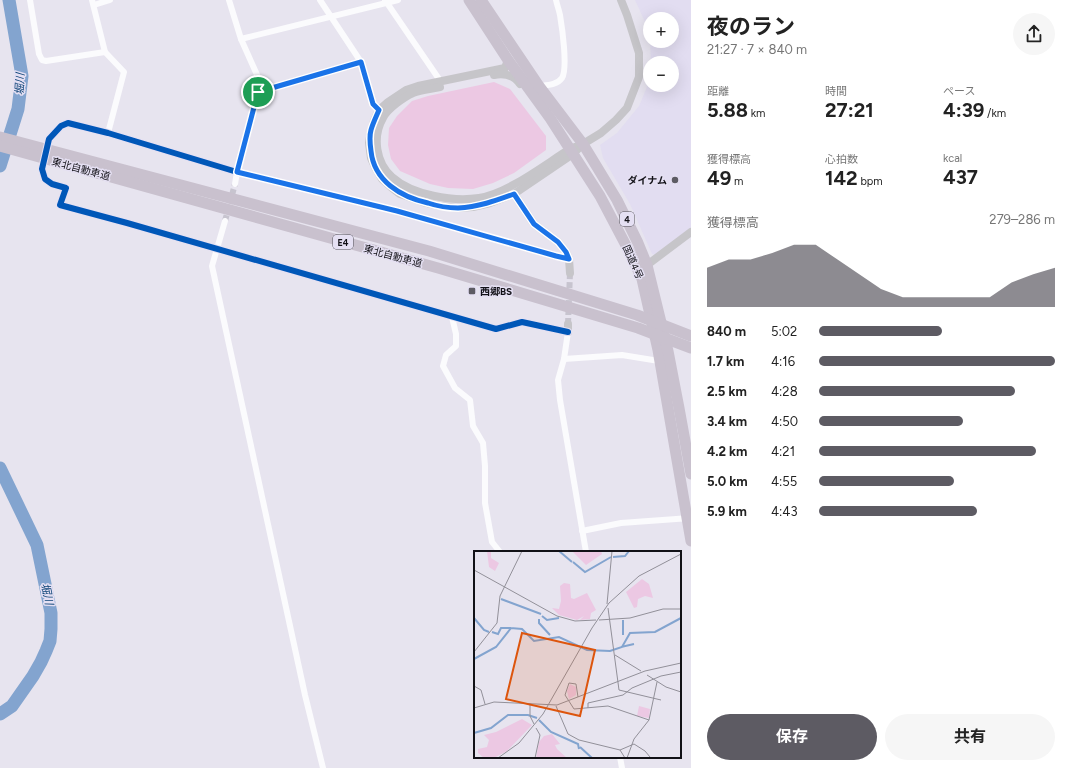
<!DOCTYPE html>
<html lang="ja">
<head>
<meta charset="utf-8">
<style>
	body { margin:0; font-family:Figtree,"Noto Sans JP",sans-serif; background:#f6f6f6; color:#222; height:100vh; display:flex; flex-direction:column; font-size:15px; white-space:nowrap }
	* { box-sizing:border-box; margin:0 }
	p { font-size:13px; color:#767676 }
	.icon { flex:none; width:22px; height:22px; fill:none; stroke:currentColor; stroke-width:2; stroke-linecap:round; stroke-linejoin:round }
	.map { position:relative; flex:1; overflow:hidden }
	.drawer { display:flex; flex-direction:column; background:#fff; width:380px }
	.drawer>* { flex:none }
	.controls { position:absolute; left:643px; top:12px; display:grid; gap:8px }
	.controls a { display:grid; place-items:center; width:36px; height:36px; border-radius:50%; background:#fff; box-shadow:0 4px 16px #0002; font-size:20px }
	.pin { position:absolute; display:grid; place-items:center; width:34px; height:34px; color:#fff; margin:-17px; border:2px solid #fff; border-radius:50%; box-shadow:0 1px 4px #0007 }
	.round { display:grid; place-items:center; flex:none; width:42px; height:42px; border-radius:21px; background:#f6f6f6 }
	.overview { display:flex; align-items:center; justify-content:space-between; height:68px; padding:0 16px }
	h1 { font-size:22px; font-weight:700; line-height:30px }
	.metrics { display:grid; grid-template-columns:repeat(3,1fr); gap:6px; height:68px; padding:4px 16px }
	.metrics div { display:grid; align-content:center }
	.metrics b { font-size:20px; font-weight:700 }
	.metrics small { font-size:11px; font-weight:400 }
	.metrics p { font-size:11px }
	.chart { height:112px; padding:8px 16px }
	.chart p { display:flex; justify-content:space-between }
	.chart svg { width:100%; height:72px; margin-top:4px; fill:#5d5b63; opacity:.7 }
	.cta { display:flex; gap:8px; margin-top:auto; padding:8px 16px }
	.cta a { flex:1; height:46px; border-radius:24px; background:#5d5b63; color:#fff; font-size:16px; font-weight:700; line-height:46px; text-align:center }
	.cta a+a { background:#f6f6f6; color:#222 }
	ul { padding:0 16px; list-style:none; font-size:13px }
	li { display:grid; grid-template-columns:64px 48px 1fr; align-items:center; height:30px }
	li i { height:10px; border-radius:5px; background:#5d5b63 }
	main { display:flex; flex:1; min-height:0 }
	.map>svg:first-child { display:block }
	.built { fill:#e2ddf1; fill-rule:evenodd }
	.green { fill:#ecc8e3 }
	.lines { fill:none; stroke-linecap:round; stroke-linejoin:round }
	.river { stroke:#83a4cf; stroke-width:13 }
	.street-tunnel { stroke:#c7c4cf; stroke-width:6; stroke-dasharray:6 3; stroke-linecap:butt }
	.street { stroke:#fbfbfd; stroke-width:6 }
	.secondary { stroke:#c6c5c9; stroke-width:8 }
	.highway { stroke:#c9c1ce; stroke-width:11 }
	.cycleway-casing { stroke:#e5e0f3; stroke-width:8 }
	.cycleway { stroke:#0057b8; stroke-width:6 }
	.route-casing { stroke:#fff; stroke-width:8 }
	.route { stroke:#1a73e8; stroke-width:5 }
	.poi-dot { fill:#5d5b63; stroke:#e5e0f3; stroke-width:1.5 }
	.labels { text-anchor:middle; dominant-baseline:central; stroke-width:3; stroke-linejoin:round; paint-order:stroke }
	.shield { fill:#e5e0f3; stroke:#514f59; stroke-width:1 }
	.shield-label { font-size:9px; font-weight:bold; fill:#121117 }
	.street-label { font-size:10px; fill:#121117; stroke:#e5e0f3 }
	.poi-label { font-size:10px; font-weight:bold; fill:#121117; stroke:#e5e0f3; text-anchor:end }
	.water-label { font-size:11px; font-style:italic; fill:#0c4377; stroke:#e5e0f3 }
	.inset-river { fill:none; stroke:#83a4cf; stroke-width:2 }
	.inset-road { fill:none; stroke:#929099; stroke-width:1 }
	.view { fill:#dd550d; fill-opacity:0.15; stroke:#dd550d; stroke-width:2 }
	.inset-edge { fill:none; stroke:#121117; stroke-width:2 }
</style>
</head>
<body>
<main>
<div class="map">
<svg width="691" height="768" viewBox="0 0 691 768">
	<rect width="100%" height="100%" fill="#e7e4ef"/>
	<path class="built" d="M635 0H691V228L655 255 652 254 630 204 603 158 600 145 617 133 639 106 647 87 650 75V85H672V63H651L650 40 645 22ZM650 19H672V41H650Z"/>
	<polygon class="green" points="494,82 510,89 546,136 546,150 514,173 493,183 473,189 448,188 430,184 400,171 391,159 388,145 389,128 397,116 412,101 428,96"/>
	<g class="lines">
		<g class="river">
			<polyline points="0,166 18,109 22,76 9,0"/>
			<polyline points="0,468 37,545 51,613 51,629 50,641 46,651 41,662 33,676 12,706 0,714"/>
		</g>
		<g class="street-tunnel">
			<polyline points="225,221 235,184"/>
			<polyline points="568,324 570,273"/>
		</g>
		<g class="street">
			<polyline points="30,0 39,54 42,60 46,61 105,52"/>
			<polyline points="92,0 105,52 124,72 108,133"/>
			<polyline points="229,0 241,39 258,77 258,92 237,172 235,184"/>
			<polyline points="320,0 361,62 373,104 379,110"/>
			<polyline points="385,0 441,82"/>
			<polyline points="94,5 110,0"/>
			<polyline points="241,39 398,0"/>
			<path d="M539 86C547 85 557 85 562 78 568 68 562 27 560 15 559 10 557 5 556 0"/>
			<polyline points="258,92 361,62"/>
			<polyline points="225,221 212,266 305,695 323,768"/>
			<polyline points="569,259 556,256 397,211 237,172 108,133 68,123 61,126 49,139 42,169 45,179 52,184 66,188 60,205 127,223 496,329 522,322 568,332 564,359 558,380 560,400 586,552"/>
			<polyline points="452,317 456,334 456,346 446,355 443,366 455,388 470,400 473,426 483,443 485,466 485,503 492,542 500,552"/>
			<polyline points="564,359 622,355 659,361"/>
			<polyline points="582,531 621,523 690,518"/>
			<polyline points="620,757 622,768"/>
		</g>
		<g class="secondary">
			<polyline points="508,60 505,68 418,86 406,90 388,102 379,110 374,121 371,131 369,143 371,158 376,169 382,179 391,187 400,194 412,198 423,202 440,206 456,208 473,207 490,203 514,194 573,154 583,144 601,133 616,120 627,108 639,77 639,53 627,15 621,0"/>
			<path d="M494 75C505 73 514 75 520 84"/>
			<path d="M440 87C431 89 421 90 413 93 404 97 387 109 383 118 372 137 376 163 392 177 412 195 453 202 479 198 509 193 544 165 570 149L575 147"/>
			<polyline points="514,194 534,224 558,242 566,252 569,259 570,273"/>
			<polyline points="647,265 691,232"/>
			<polyline points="568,332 568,324"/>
		</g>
		<g class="highway">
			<polyline points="469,0 508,60 550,118 600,196 630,253 642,279 658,350 691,541"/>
			<polyline points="481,0 539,86 583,144 617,200 638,243 647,265 668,351 679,408 691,474"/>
			<polyline points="0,137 429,251 637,315 691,336"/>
			<polyline points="0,146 438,268 638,328 691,348"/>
		</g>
		<g class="cycleway-casing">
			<polyline id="cycleway" points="568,332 522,322 496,329 127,223 60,205 66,188 52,184 45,179 42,169 49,139 61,126 68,123 108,133 237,172 397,211 556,256 569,259"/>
		</g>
		<use href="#cycleway" class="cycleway"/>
	</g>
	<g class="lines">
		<g class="route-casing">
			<path id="route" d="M361 62 373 104 379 110C376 117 373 123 371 130 369 137 370 144 371 151 374 181 401 197 428 203 437 206 448 208 458 208 478 207 495 201 514 194L534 224 558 242 566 252 569 259 556 256 397 211 237 172 258 92Z"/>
		</g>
		<use href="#route" class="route"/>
	</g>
	<g class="poi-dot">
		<circle cx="675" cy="180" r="4"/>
		<rect x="468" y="287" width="8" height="8" rx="2"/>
	</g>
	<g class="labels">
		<g class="shield">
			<rect x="620" y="212" width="14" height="14" rx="3"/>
			<rect x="333" y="235" width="20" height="14" rx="3"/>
		</g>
		<g class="shield-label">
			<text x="627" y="219">4</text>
			<text x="343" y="242">E4</text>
		</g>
		<g class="street-label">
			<text transform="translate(81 169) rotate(15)">東北自動車道</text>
			<text transform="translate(393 256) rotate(15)">東北自動車道</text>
			<text transform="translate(633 262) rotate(66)">国道4号</text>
		</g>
		<g class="poi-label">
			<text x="667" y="180">ダイナム</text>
			<text x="480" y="291" text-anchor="start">西郷BS</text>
		</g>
		<g class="water-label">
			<text transform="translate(20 84) rotate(-87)">堀川</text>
			<text transform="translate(47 594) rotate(78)">堀川</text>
		</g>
	</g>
	<g transform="translate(474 551)">
		<rect width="207" height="207" fill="#e7e4ef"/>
		<path d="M13 0H17V7L25 12 21 20 15 16ZM98 0H127L128 3 112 14ZM168 28 175 33 179 47 171 45 164 48 163 56 160 57 152 41ZM90 32 96 33 97 47 100 48 113 42 122 59 117 62 116 68 106 69 110 65 103 69 85 64 78 57 85 58 87 50 86 35ZM96 133 102 136V144L95 148 93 140ZM165 155 176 158 175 167 163 165ZM48 168 58 174 33 200 20 207H10L4 202V198L13 196 15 189 10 184 22 181ZM78 183 86 193 81 194 83 198 93 207H62L65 191 70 185Z" fill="#ecc8e3"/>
		<path class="inset-river" d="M85 0 98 11M139 6 151 5 155 0M99 11 111 21 137 6M27 48 67 63M68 65 73 69 85 67M0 67 10 79 15 81M65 68V72L76 84M149 69V84M18 81 24 83 27 77H37M147 96 160 93M0 108 22 96 37 77 48 78 60 90 85 86 113 99 136 100 148 96 156 82 181 81 207 67M65 169 77 181 104 193 105 198M0 182 17 177 34 164H54L63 167M106 196 118 207"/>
		<path class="inset-road" d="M0 19 83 65 101 70 122 69M133 53 138 0M134 57 145 139 187 149M125 69 156 67 189 58H207M0 101 23 72 26 45 48 0M141 104 167 120M173 124 192 136 207 141M0 135 7 139 11 153M104 146 102 133 95 132 91 144 100 158 134 155 175 169M56 154V165L60 173M82 155 94 183 105 189 146 199 151 207M0 157 20 151 83 154 171 120 207 112M114 157V152L149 144 158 137 187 125 207 121M146 199 160 193 171 200 176 206M24 207 45 192 69 163 118 77 135 52 165 25 207 3M61 207 66 184 62 177M153 207 160 188 175 169 183 131"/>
		<path class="view" d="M48 82 121 99 106 165 32 148Z"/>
		<rect width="207" height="207" class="inset-edge"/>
	</g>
</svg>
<div class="controls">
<a>+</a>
<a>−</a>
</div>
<div class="pin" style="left:258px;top:92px;background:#1e9e55"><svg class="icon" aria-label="arrive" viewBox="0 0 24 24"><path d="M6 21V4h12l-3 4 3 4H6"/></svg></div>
</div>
<section class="drawer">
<div class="overview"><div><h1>夜のラン</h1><p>21:27 · 7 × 840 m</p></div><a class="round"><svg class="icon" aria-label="share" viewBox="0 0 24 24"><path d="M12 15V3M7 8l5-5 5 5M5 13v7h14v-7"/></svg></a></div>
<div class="metrics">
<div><p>距離</p><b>5.88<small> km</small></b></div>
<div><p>時間</p><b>27:21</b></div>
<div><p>ペース</p><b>4:39<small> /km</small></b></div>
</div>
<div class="metrics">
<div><p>獲得標高</p><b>49<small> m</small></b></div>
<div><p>心拍数</p><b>142<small> bpm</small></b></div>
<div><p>kcal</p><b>437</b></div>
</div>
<div class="chart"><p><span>獲得標高</span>279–286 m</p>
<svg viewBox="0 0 160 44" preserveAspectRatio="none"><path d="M0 44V20L10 15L20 15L30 11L40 6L50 6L60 15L70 24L80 33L90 38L100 38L110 38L120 38L130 38L140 29L150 24L160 20V44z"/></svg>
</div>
<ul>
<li><b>840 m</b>5:02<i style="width:52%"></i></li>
<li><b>1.7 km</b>4:16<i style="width:100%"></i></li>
<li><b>2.5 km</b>4:28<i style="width:83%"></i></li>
<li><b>3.4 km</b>4:50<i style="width:61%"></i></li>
<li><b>4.2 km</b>4:21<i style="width:92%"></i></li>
<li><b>5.0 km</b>4:55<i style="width:57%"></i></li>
<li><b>5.9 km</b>4:43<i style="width:67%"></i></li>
</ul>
<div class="cta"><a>保存</a><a>共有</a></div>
</section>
</main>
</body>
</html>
